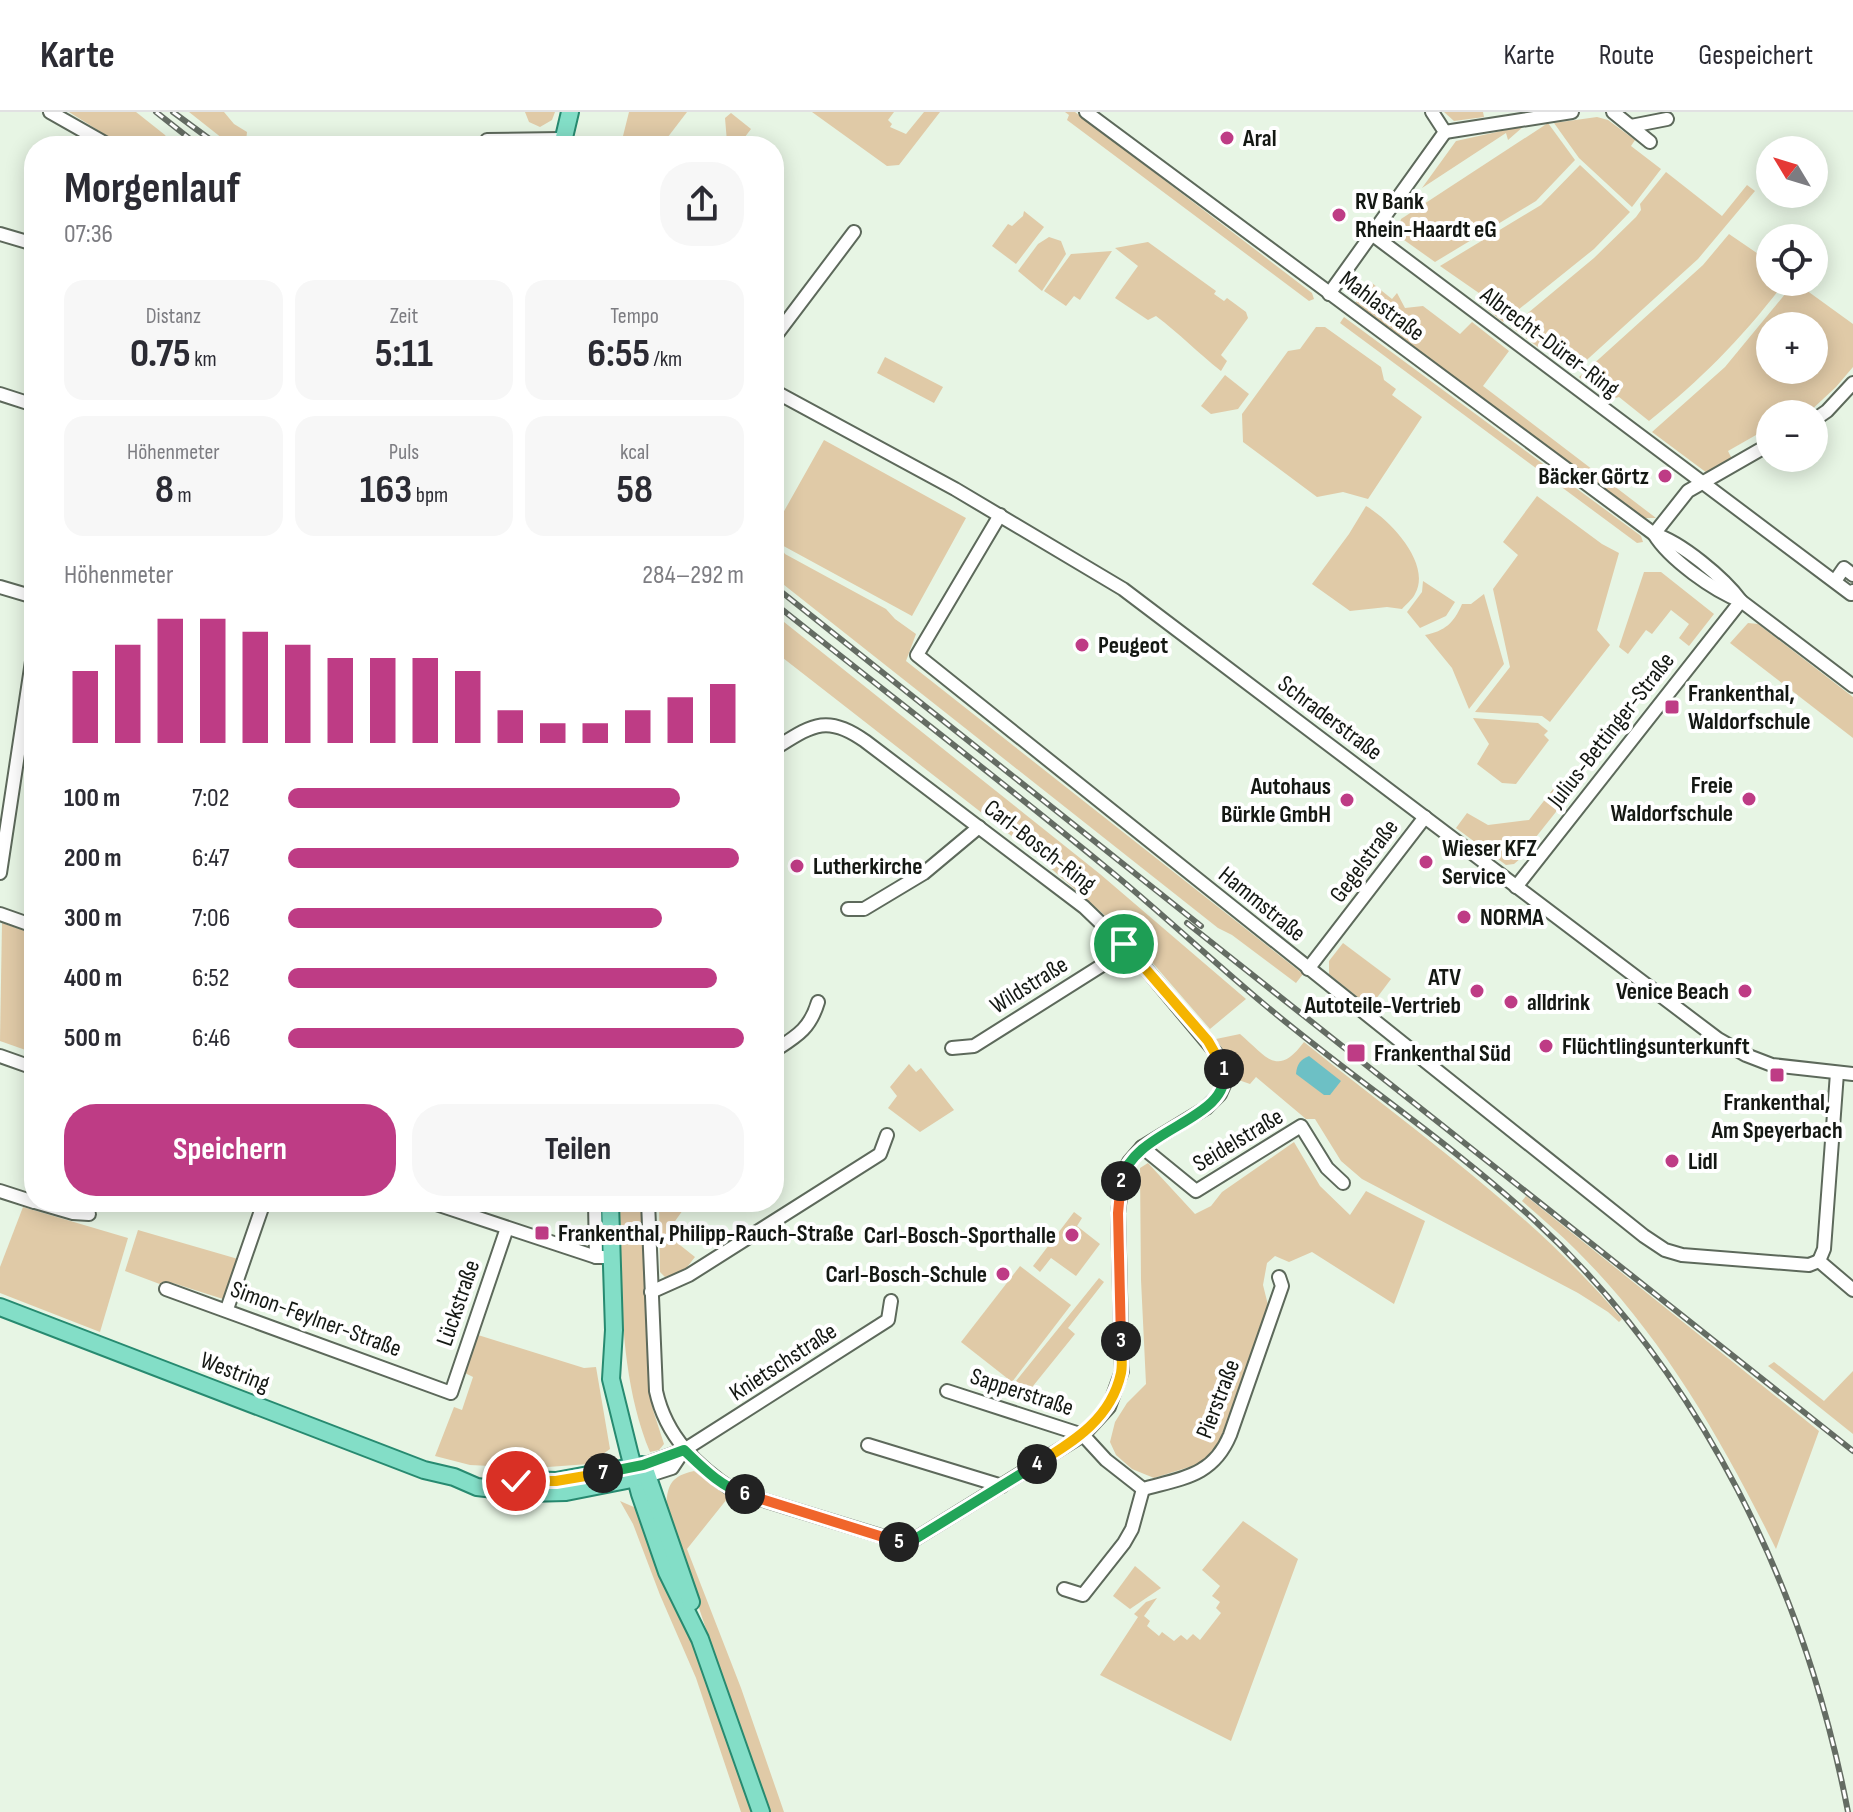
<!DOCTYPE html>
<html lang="de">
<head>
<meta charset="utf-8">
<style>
	body { margin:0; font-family:"Sofia Sans Condensed",sans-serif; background:#f7f7f7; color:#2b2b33; height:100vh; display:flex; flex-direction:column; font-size:30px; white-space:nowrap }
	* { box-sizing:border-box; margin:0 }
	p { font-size:26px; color:#7c7c81 }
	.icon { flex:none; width:44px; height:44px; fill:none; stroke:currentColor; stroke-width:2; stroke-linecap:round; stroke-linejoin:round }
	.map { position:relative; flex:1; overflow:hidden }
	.sheet { position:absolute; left:24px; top:24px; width:760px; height:1076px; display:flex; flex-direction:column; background:#fff; border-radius:32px; box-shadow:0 4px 20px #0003 }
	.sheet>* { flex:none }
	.needle { width:52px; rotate:308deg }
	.buttons { position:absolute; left:1756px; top:24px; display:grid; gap:16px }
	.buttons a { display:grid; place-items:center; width:72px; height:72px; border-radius:50%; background:#fff; box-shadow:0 4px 20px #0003; font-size:40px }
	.pin { position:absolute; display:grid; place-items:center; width:68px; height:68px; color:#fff; margin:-34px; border:4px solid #fff; border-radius:50%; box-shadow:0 2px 8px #0007 }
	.km { position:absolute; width:40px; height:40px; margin:-20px; border-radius:50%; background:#222; color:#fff; font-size:22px; line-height:40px; text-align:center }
	.round { display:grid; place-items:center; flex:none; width:84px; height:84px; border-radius:32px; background:#f7f7f7 }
	.summary { display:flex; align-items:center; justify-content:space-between; height:136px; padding:0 40px }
	h1 { font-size:44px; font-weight:700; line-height:60px }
	.stats { display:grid; grid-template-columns:repeat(3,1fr); gap:12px; height:136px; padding:8px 40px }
	.stats div { display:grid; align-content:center; border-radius:20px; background:#f7f7f7; text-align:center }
	.stats b { font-size:40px; font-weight:700 }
	.stats small { font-size:22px; font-weight:400 }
	.stats p { font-size:22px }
	.chart { height:224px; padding:16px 40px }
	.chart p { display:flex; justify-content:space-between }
	.chart svg { width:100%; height:144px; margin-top:8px; stroke:#be3c85; stroke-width:6 }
	.primary-button { display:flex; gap:16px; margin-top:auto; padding:16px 40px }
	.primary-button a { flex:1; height:92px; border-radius:32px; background:#be3c85; color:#fff; font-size:32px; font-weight:700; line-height:92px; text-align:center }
	.primary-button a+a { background:#f7f7f7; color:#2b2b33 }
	ul { padding:0 40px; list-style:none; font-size:26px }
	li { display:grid; grid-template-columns:128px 96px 1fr; align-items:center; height:60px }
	li i { height:20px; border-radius:10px; background:#be3c85 }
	header { display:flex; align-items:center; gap:48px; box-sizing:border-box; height:112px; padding:0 40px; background:#fff; border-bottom:2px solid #e1e1e2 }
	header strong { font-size:38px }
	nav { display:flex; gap:44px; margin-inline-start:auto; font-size:28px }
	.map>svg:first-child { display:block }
	.green { fill:#e0caa7; fill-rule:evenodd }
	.water { fill:#6dc0c5 }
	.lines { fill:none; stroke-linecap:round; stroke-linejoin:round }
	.minor-casing { stroke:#5d695b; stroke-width:16 }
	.major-casing { stroke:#278a70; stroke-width:20 }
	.minor { stroke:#fff; stroke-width:12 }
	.major { stroke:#83dec7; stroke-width:16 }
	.rail-casing { stroke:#646c63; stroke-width:6 }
	.rail { stroke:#fff; stroke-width:3; stroke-dasharray:9; stroke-linecap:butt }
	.split-1-casing { stroke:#fff; stroke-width:16 }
	.split-2-casing { stroke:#fff; stroke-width:16 }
	.split-3-casing { stroke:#fff; stroke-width:16 }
	.split-4-casing { stroke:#fff; stroke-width:16 }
	.split-5-casing { stroke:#fff; stroke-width:16 }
	.split-6-casing { stroke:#fff; stroke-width:16 }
	.split-7-casing { stroke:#fff; stroke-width:16 }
	.split-8-casing { stroke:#fff; stroke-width:16 }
	.split-1 { stroke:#f5b400; stroke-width:10 }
	.split-2 { stroke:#22a559; stroke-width:10 }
	.split-3 { stroke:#f0652b; stroke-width:10 }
	.split-4 { stroke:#f5b400; stroke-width:10 }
	.split-5 { stroke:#22a559; stroke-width:10 }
	.split-6 { stroke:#f0652b; stroke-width:10 }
	.split-7 { stroke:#22a559; stroke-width:10 }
	.split-8 { stroke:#f5b400; stroke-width:10 }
	.poi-dot { fill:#be3c85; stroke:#fff; stroke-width:3 }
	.labels { text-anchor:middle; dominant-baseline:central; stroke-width:8; stroke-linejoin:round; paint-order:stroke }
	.poi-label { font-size:24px; font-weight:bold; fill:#141813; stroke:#fff; text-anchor:start }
	.street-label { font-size:24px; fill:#141813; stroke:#fff }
</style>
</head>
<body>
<header>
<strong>Karte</strong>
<nav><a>Karte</a><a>Route</a><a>Gespeichert</a></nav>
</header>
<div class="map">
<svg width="1853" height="1700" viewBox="0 0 1853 1700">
	<rect width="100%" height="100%" fill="#e7f5e4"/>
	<g class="green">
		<polygon points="69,0 136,0 165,23 172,34 123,34"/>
		<polygon points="189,0 224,0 234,12 247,20 246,30 256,34 232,34"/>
		<polygon points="525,0 555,0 552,8 540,15 529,10"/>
		<polygon points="629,0 687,0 661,34 637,34 623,24"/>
		<polygon points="812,0 894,0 888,8 892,12 890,15 906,22 924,0 940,0 899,53 887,54"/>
		<polygon points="1065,0 1075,0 1087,9 1312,181 1314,187 1309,189 1067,8 1069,3"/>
		<polygon points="1444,0 1483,0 1484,5 1454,9"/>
		<polygon points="731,1 751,17 738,34 717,34 727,30 725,6"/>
		<polygon points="1597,5 1608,8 1635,28 1631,34 1661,57 1632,95 1579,46 1554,11"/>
		<polygon points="1548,11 1575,48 1536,89 1435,150 1397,123 1401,107"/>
		<polygon points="1524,14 1508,28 1506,21 1422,76 1456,29"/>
		<polygon points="1580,53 1630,100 1594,137 1503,210 1483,194 1489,188 1440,154 1541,93"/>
		<polygon points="1666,60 1722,104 1747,73 1755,79 1698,147 1579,255 1547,230 1538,235 1511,215 1594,146 1636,105 1641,98 1640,92"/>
		<polygon points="1024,99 1044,115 1016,152 992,134 1008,112 1012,114 1023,104"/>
		<path d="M1729 122 1770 150V170H1785C1743 225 1703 266 1649 309L1619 285 1609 288 1579 265 1703 153Z"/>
		<polygon points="1049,125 1061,129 1066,142 1042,179 1018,159 1038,132"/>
		<path d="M1148 130 1216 179 1214 182 1224 189 1227 186 1246 200 1248 206 1221 243 1227 249 1221 259C1198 241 1180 222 1156 204L1148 208 1115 186 1138 154 1115 136Z"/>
		<polygon points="1112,139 1080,188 1074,184 1066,194 1044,179 1071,142"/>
		<path d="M1795 170 1853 212V255L1836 275 1807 302H1770V315L1728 339 1732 347 1707 361 1652 320 1725 255ZM1770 214H1814V258H1770Z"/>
		<polygon points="1372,171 1392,187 1397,181 1405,196 1423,194 1460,222 1472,210 1509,239 1483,274 1656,406 1645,406 1355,191"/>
		<polygon points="1344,205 1641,424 1643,430 1637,431 1340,211"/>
		<polygon points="1316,215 1325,215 1381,255 1384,268 1396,277 1392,283 1422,305 1368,387 1343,380 1317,385 1243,330 1242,302 1288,239 1300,237"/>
		<polygon points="885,245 943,275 934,291 877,261"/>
		<polygon points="1225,263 1249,282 1238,297 1211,302 1201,294"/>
		<polygon points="824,328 966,406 912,504 778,431 785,442 886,497 895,507 916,522 906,549 1303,862 1296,871 1232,823 1218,816 774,465 774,417"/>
		<polygon points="1537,384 1602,432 1619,441 1597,518 1610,533 1550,610 1542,604 1475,600 1510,555 1493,477 1518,443 1503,430"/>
		<path d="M1366 394C1390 408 1432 452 1415 482 1412 488 1406 492 1402 497L1387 495 1350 499 1312 472 1349 422Z"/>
		<polygon points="1644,460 1661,460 1714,502 1689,534 1679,526 1689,512 1671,498 1652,522 1646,518 1628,542 1619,535"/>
		<polygon points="1423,469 1455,490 1446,504 1420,516 1407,500 1422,480"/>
		<path d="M1484 482 1504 552 1469 597 1452 556 1425 523C1445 519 1454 511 1462 492H1471Z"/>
		<polygon points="774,502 1100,762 1246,887 1210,917 1131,826 1032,740 774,539"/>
		<polygon points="1748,511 1758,512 1853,585 1853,626 1730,531"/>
		<polygon points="1473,606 1538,611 1548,619 1544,623 1549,628 1516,672 1502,671 1477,652 1489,632"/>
		<polygon points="1557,672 1571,681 1532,730 1528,740 1514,752 1506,753 1456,716 1467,701 1488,713 1529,708"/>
		<polygon points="2,811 34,822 34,941 0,929"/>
		<polygon points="1343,831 1391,867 1370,895 1329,862 1329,849"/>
		<path d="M1240 922C1267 945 1277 966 1304 930 1413 1018 1531 1099 1622 1207L1619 1210 1608 1200 1578 1181 1362 1067 1341 1049 1315 1007H1306L1256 965 1250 972 1233 966V952L1216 927Z"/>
		<polygon points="909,952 916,960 921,956 954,998 920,1020 888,996 897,984 890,975"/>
		<polygon points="1294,1030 1320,1074 1350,1103 1366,1079 1425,1109 1394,1192 1312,1140 1289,1150 1275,1144 1267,1151 1263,1173 1269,1197 1236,1292 1215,1338 1202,1351 1154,1366 1132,1357 1116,1343 1110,1330 1115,1310 1127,1291 1146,1272 1141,1168 1140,1056 1148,1051 1195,1102 1211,1094 1222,1080"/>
		<path d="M1526 1084 1819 1319 1776 1437C1723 1330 1662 1223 1576 1138 1559 1121 1540 1105 1522 1089Z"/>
		<path d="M618 1090H641L649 1268 653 1298 664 1332 659 1338 650 1340C618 1263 622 1172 618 1090Z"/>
		<polygon points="659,1090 679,1090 685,1095 666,1122 695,1145 684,1159 665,1165 660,1160"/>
		<polygon points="23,1095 128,1126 100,1220 0,1181 0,1155"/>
		<polygon points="1074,1100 1082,1106 1077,1114 1100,1132 1076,1164 1051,1146 1040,1160 1033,1154"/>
		<polygon points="138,1118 238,1147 223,1187 173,1171 165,1174 125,1159"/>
		<polygon points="1020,1154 1071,1193 1012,1270 961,1230"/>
		<polygon points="1099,1166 1104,1170 1068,1216 1075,1222 1029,1279 1016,1269"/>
		<polygon points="478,1223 584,1256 596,1255 610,1337 589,1352 534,1356 470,1353 435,1344 454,1295 462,1298 473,1265 465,1261"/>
		<polygon points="1774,1250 1824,1289 1853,1259 1853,1322 1768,1254"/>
		<path d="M694 1359 726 1383 727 1387 687 1437 741 1576 784 1700H767L666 1397C667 1374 670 1364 694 1359Z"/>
		<polygon points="620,1389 643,1399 757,1700 741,1700 696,1566 660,1483 633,1412"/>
		<polygon points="1243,1409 1298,1447 1231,1629 1100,1563 1138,1505 1134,1502 1146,1490 1157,1486 1144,1504 1150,1509 1147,1514 1159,1524 1162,1520 1174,1529 1181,1523 1187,1528 1193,1522 1200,1528 1221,1501 1216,1496 1220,1490 1212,1484 1220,1474 1202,1458"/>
		<polygon points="1135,1454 1161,1476 1130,1497 1113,1484"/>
	</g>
	<path class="water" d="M1309 944 1341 969 1330 983H1324L1296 962C1297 952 1300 948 1309 944Z"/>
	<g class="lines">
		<g class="minor-casing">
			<g id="minor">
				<polyline points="50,0 110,34"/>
				<path d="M1086 0 1654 422C1681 430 1724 466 1741 489"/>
				<polyline points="1613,0 1650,30"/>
				<polyline points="1631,14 1667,7"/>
				<polyline points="1445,20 1572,0"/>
				<polyline points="487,28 562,27"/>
				<polyline points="0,122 34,132"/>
				<polyline points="1373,123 1851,482 1853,479"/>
				<polyline points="1329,182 1445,20 1432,0"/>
				<polyline points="774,226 854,120"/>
				<polyline points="774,279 955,377 1123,477 1718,927 1746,943 1772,953 1853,962"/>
				<polyline points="0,282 34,293"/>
				<polyline points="1814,308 1827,299 1853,271"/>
				<polyline points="1000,403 917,543 1644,1124 1665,1138 1682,1143 1809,1153 1819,1149"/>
				<path d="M1654 422C1669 447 1714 479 1741 489L1853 574"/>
				<polyline points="1654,422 1688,379 1770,332"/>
				<polyline points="1835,469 1844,456 1853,463"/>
				<polyline points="0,475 34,485"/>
				<polyline points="0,761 34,536"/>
				<polyline points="1516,775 1741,489"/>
				<polyline points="848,797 864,797 924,761 979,715"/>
				<polyline points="0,802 34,814"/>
				<polyline points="1308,857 1425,705"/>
				<polyline points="952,936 974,934 1104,852 1124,832"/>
				<path d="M774 939C797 924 810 917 818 890"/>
				<polyline points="0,944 34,956"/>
				<polyline points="1142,1035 1196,1079 1301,1014 1327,1056 1343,1071"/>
				<polyline points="0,1079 34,1090"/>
				<polyline points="35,1090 73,1101 89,1102"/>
				<polyline points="430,1090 596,1145 612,1145"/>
				<polyline points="595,1090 596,1145"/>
				<path d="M648 1090 656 1279C666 1325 697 1354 734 1379L907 1432 1083 1323 1109 1295 1122 1259 1118 1101 1123 1061 1129 1050 1142 1035 1206 996 1220 982 1224 973 1225 961 1216 941 1136 845 1084 795 865 629C826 601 811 614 774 637"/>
				<polyline points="1819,1149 1824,1137 1837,961"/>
				<polyline points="1819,1149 1853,1178"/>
				<polyline points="166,1177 451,1281 507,1116"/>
				<polyline points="651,1180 689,1163 880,1042 887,1023"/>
				<polyline points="227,1197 264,1090"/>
				<path d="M947 1279 1083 1323 1106 1348 1143 1377C1183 1366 1213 1364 1230 1323L1282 1174 1279 1165"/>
				<polyline points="868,1333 1002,1374"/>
				<polyline points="643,1353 684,1338 888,1208 891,1189"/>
				<polyline points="647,1364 672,1356 684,1338"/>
				<polyline points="1064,1477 1083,1483 1124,1431 1132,1417 1143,1377"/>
			</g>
		</g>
		<g class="major-casing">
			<g id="major">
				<polyline points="562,34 570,0"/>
				<polyline points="610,1090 614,1218 611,1267 629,1340 640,1382 667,1460 700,1527 761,1700"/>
				<polyline points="0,1195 424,1358 454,1365 477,1375 528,1381 566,1380 647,1364"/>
				<polyline points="645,1357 691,1490"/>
				<polyline points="499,1367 556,1369 642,1353"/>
			</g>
		</g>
		<use href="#minor" class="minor"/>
		<use href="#major" class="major"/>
		<g class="rail-casing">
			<g id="rail">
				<polyline points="156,0 199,34"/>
				<polyline points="173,0 219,34"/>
				<polyline points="774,474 1201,814"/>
				<path d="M774 491C889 583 1007 673 1120 767 1169 808 1216 852 1265 893 1352 966 1448 1029 1532 1106 1702 1263 1805 1476 1848 1700"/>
				<polyline points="1187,811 1853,1339"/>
			</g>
		</g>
		<use href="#rail" class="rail"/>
	</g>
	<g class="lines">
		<g class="split-1-casing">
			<polyline id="split-1" points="1124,832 1208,929 1224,957"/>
		</g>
		<g class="split-2-casing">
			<path id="split-2" d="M1121 1069C1134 1015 1232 1009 1224 957"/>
		</g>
		<g class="split-3-casing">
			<polyline id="split-3" points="1121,1229 1118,1101 1121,1069"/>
		</g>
		<g class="split-4-casing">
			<path id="split-4" d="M1037 1352C1074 1329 1111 1307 1121 1261 1123 1251 1121 1239 1121 1229"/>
		</g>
		<g class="split-5-casing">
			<polyline id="split-5" points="899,1430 907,1432 1037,1352"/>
		</g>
		<g class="split-6-casing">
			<polyline id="split-6" points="745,1382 899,1430"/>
		</g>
		<g class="split-7-casing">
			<path id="split-7" d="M603 1361 643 1353 684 1338C702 1355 721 1375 745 1382"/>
		</g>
		<g class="split-8-casing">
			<polyline id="split-8" points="516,1369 556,1369 603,1361"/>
		</g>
		<use href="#split-1" class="split-1"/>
		<use href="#split-2" class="split-2"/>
		<use href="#split-3" class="split-3"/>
		<use href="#split-4" class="split-4"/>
		<use href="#split-5" class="split-5"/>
		<use href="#split-6" class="split-6"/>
		<use href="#split-7" class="split-7"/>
		<use href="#split-8" class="split-8"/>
	</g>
	<g class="poi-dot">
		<circle cx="1227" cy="26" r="8"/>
		<circle cx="1339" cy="103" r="8"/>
		<circle cx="1665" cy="364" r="8"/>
		<circle cx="1082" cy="533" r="8"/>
		<rect x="1664" y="587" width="16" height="16" rx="4"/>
		<circle cx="1749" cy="687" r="8"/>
		<circle cx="1347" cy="688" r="8"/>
		<circle cx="1426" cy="750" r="8"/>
		<circle cx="797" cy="754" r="8"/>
		<circle cx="1464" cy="805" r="8"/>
		<circle cx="1477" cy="879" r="8"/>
		<circle cx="1745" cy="879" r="8"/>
		<circle cx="1511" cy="890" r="8"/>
		<circle cx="1546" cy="934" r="8"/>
		<rect x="1346" y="931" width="20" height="20" rx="4"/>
		<rect x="1769" y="955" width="16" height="16" rx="4"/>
		<circle cx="1672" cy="1049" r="8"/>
		<rect x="534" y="1113" width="16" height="16" rx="4"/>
		<circle cx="1072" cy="1123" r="8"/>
		<circle cx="1003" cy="1162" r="8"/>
	</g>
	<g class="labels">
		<g class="poi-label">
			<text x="1243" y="26">Aral</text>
			<text x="1355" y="89">RV Bank<tspan x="1355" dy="28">Rhein-Haardt eG</tspan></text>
			<text x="1649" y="364" text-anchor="end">Bäcker Görtz</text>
			<text x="1098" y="533">Peugeot</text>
			<text x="1688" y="581">Frankenthal,<tspan x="1688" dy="28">Waldorfschule</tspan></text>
			<text x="1733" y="673" text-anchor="end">Freie<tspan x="1733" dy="28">Waldorfschule</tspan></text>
			<text x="1331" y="674" text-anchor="end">Autohaus<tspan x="1331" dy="28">Bürkle GmbH</tspan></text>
			<text x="1442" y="736">Wieser KFZ<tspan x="1442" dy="28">Service</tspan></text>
			<text x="813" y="754">Lutherkirche</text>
			<text x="1480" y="805">NORMA</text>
			<text x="1461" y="865" text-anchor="end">ATV<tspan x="1461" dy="28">Autoteile-Vertrieb</tspan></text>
			<text x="1729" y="879" text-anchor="end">Venice Beach</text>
			<text x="1527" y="890">alldrink</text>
			<text x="1562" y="934">Flüchtlingsunterkunft</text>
			<text x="1374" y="941">Frankenthal Süd</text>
			<text x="1777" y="990" text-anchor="middle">Frankenthal,<tspan x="1777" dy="28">Am Speyerbach</tspan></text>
			<text x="1688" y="1049">Lidl</text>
			<text x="558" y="1121">Frankenthal, Philipp-Rauch-Straße</text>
			<text x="1056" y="1123" text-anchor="end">Carl-Bosch-Sporthalle</text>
			<text x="987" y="1162" text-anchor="end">Carl-Bosch-Schule</text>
		</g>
		<g class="street-label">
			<text transform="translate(1382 194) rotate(37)">Mahlastraße</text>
			<text transform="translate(1550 230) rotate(37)">Albrecht-Dürer-Ring</text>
			<text transform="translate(1330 606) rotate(37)">Schraderstraße</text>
			<text transform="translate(1611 618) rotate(-52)">Julius-Bettinger-Straße</text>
			<text transform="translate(1040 734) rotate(38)">Carl-Bosch-Ring</text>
			<text transform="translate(1364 749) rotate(-53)">Gegelstraße</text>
			<text transform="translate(1262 792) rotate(39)">Hammstraße</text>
			<text transform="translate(1029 873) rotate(-32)">Wildstraße</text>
			<text transform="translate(1238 1028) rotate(-31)">Seidelstraße</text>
			<text transform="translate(458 1191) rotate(-71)">Lückstraße</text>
			<text transform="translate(316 1207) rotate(20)">Simon-Feylner-Straße</text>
			<text transform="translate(783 1250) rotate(-33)">Knietschstraße</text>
			<text transform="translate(235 1260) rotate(21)">Westring</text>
			<text transform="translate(1022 1280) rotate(18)">Sapperstraße</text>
			<text transform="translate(1218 1287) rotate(-69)">Pierstraße</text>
		</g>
	</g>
</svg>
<div class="buttons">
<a><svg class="needle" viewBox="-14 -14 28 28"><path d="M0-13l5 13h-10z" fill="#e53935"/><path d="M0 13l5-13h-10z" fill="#7c7c81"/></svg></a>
<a><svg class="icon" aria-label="locate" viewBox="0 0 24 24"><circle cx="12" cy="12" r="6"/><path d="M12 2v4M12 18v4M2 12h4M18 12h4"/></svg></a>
<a>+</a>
<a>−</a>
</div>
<div class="pin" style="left:1124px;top:832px;background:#1e9e55"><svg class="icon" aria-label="arrive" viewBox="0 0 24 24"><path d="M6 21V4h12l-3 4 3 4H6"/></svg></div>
<div class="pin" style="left:516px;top:1369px;background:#d93025"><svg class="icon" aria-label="check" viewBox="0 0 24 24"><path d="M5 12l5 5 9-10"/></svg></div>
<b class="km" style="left:1224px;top:957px">1</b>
<b class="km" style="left:1121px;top:1069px">2</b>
<b class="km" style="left:1121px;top:1229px">3</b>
<b class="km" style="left:1037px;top:1352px">4</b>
<b class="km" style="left:899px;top:1430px">5</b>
<b class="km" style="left:745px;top:1382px">6</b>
<b class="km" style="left:603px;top:1361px">7</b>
<section class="sheet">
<div class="summary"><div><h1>Morgenlauf</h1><p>07:36</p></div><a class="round"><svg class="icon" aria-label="share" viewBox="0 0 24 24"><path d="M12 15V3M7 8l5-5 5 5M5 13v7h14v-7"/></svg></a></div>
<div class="stats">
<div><p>Distanz</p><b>0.75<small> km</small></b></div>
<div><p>Zeit</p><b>5:11</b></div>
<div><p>Tempo</p><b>6:55<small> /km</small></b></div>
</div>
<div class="stats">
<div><p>Höhenmeter</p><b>8<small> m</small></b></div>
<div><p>Puls</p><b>163<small> bpm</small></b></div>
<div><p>kcal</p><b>58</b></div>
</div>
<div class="chart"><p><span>Höhenmeter</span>284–292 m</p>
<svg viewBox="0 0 160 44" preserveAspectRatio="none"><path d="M5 44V22M15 44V14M25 44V6M35 44V6M45 44V10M55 44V14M65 44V18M75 44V18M85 44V18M95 44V22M105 44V34M115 44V38M125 44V38M135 44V34M145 44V30M155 44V26"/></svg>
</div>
<ul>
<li><b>100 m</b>7:02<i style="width:86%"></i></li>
<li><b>200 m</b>6:47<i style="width:99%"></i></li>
<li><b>300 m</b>7:06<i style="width:82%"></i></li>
<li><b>400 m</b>6:52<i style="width:94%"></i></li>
<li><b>500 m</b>6:46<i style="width:100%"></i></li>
</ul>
<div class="primary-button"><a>Speichern</a><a>Teilen</a></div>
</section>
</div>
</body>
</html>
